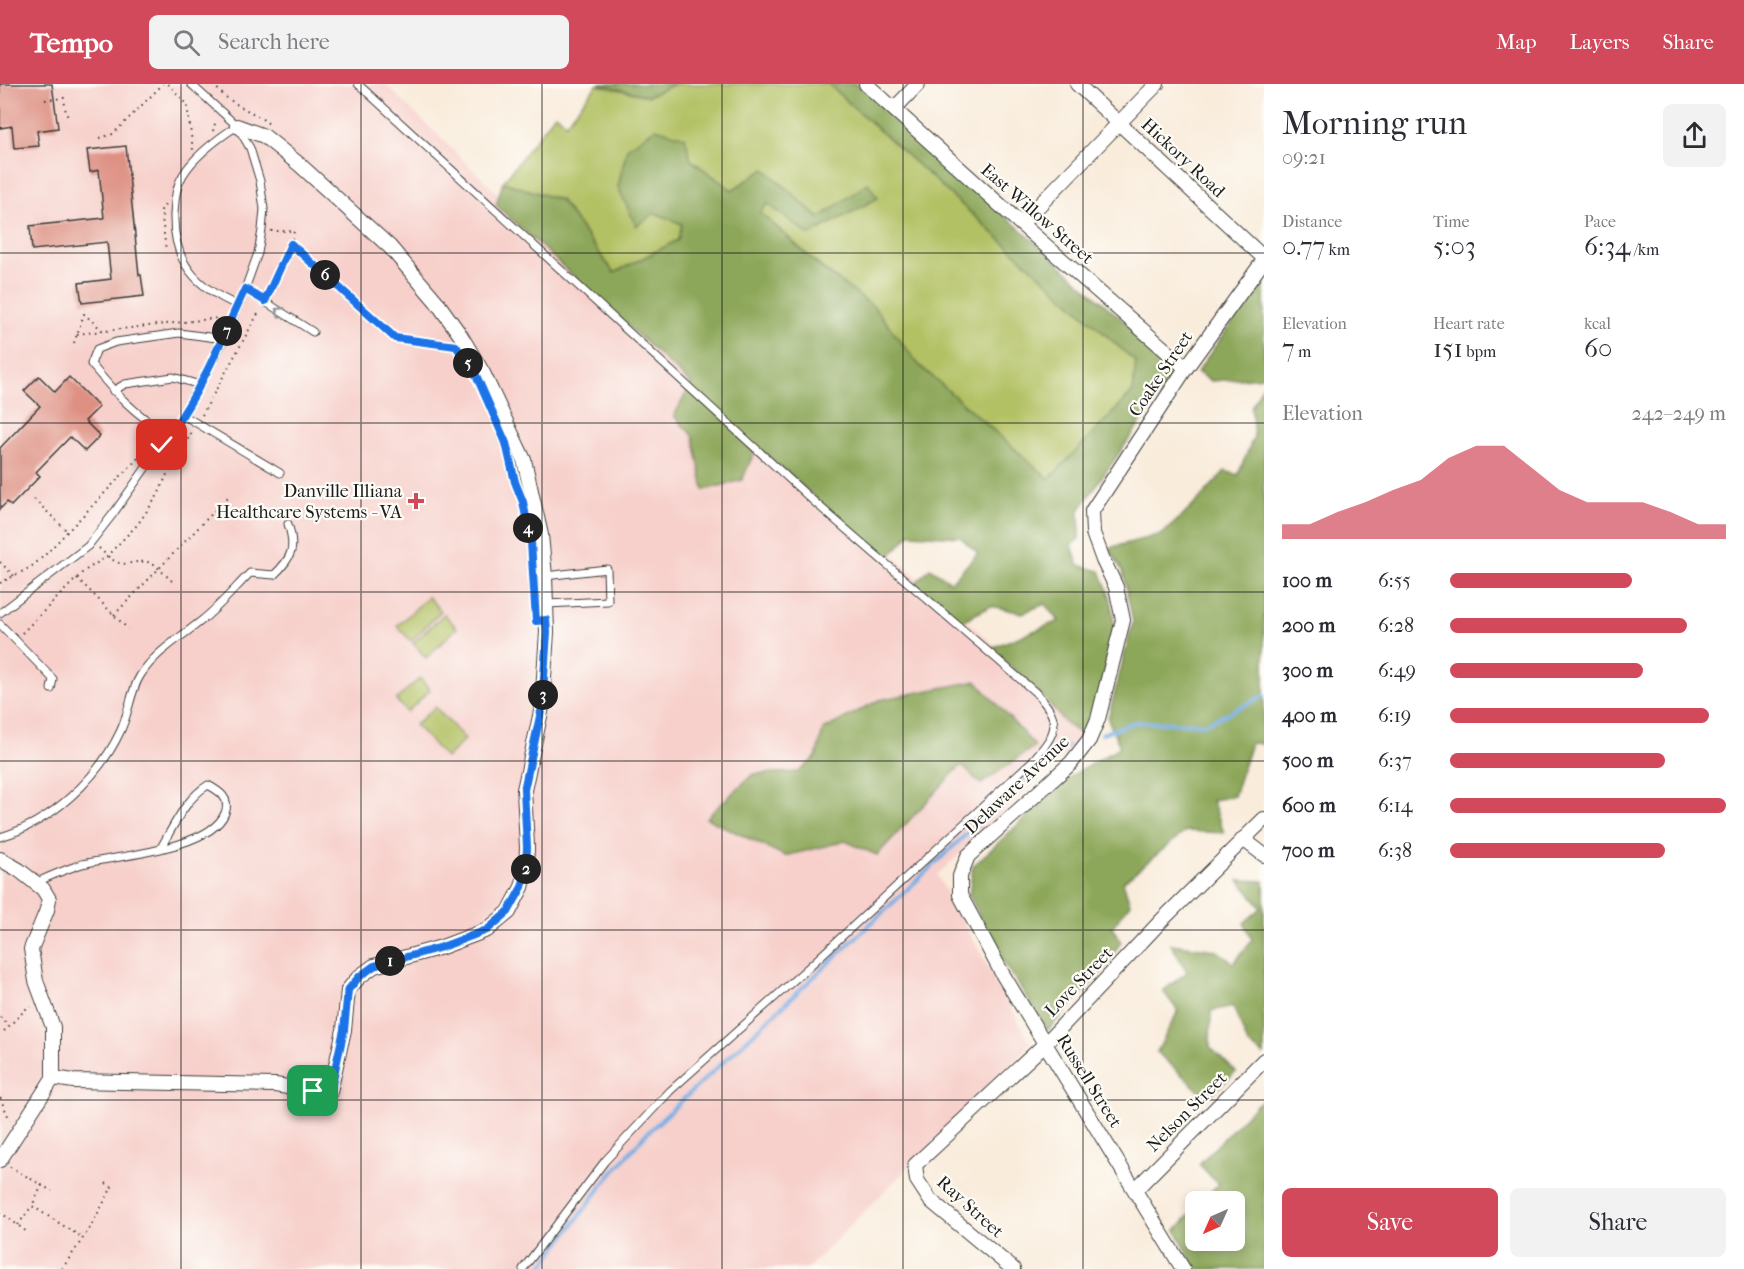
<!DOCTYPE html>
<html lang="en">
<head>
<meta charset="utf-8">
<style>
	body { margin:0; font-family:"IM FELL French Canon",serif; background:#f2f2f3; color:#2b2b33; height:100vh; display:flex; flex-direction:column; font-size:22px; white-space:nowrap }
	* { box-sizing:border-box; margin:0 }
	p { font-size:20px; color:#7c7c81 }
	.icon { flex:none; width:33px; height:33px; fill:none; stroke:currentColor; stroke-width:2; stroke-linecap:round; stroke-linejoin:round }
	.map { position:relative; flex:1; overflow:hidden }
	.drawer { display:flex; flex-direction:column; background:#fff; width:480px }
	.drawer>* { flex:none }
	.needle { width:39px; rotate:225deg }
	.tools { position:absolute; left:1185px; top:1107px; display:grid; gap:12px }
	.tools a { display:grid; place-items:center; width:60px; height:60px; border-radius:9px; background:#fff; box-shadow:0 3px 9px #0003; font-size:30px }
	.pin { position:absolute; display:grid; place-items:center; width:51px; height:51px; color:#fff; margin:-26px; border-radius:12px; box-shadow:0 3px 9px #0006 }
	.km { position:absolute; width:30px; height:30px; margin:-15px; border-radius:50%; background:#222; color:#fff; font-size:16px; line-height:30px; text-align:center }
	.round { display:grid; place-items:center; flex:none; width:63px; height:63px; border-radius:9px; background:#f2f2f3 }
	.headline { display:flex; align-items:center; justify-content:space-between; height:102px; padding:0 18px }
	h1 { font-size:33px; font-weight:600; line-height:45px }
	.stats { display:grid; grid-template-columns:repeat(3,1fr); gap:9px; height:102px; padding:6px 18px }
	.stats div { display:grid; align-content:center }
	.stats b { font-size:26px; font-weight:600 }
	.stats small { font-size:16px; font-weight:400 }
	.stats p { font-size:16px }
	.chart { height:168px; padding:12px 18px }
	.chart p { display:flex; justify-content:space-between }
	.chart svg { width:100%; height:108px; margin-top:6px; fill:#d1495b; opacity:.7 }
	.cta { display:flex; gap:12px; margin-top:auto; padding:12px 18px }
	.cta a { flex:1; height:69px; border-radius:9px; background:#d1495b; color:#fff; font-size:24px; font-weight:600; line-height:69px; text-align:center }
	.cta a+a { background:#f2f2f3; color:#2b2b33 }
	ul { padding:0 18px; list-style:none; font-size:20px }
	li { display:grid; grid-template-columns:96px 72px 1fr; align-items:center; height:45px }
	li i { height:15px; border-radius:8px; background:#d1495b }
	header { display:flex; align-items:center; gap:36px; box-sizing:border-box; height:84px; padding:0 30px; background:#d1495b; color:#fff }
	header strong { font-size:28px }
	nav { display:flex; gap:33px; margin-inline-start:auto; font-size:21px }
	.search { width:420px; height:54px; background:#f2f2f3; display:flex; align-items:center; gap:15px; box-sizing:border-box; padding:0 21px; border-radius:9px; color:#7c7c81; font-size:22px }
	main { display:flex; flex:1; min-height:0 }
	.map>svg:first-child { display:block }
	.built { fill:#f7d0cb }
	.green { fill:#b2c164; stroke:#676e40; stroke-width:1.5 }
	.forest { fill:#8da75a; stroke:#54623b; stroke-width:1.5 }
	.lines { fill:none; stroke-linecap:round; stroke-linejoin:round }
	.stream { stroke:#73ade4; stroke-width:4 }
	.building { fill:#de9083 }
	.lane-casing { stroke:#3d3b39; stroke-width:9 }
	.street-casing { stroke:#3d3b39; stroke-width:16 }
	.path { stroke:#3d3b39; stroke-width:2; stroke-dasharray:1.5 4.5; stroke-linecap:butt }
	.lane { stroke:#fff; stroke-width:7 }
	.street { stroke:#fff; stroke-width:14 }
	.oneway { stroke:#999 }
	.route-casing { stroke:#fff; stroke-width:12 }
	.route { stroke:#1a73e8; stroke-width:8 }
	.grid { fill:none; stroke:#1c1c1c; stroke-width:1.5; stroke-opacity:0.55 }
	.poi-dot { fill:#d1495b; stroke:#fdfcf7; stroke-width:2 }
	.labels { text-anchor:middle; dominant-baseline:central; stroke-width:4.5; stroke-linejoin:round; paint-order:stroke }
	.street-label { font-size:18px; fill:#1c1c1c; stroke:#fdfcf7 }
	.poi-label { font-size:18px; fill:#1c1c1c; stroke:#fdfcf7; text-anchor:end }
</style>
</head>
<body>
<header>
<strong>Tempo</strong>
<div class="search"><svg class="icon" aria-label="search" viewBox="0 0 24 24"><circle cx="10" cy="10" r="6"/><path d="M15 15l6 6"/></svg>Search here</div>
<nav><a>Map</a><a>Layers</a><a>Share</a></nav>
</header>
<main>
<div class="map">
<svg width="1264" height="1185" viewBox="0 0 1264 1185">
	<rect width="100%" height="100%" fill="#fdfcf7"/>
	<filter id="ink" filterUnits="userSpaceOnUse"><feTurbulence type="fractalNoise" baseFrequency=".0167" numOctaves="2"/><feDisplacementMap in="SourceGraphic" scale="12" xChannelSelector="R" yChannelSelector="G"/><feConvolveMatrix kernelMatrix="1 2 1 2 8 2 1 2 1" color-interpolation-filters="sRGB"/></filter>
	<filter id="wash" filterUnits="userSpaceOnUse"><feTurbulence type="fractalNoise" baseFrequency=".008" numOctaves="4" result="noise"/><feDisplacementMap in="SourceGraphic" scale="24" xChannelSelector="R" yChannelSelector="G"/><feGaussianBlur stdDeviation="1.35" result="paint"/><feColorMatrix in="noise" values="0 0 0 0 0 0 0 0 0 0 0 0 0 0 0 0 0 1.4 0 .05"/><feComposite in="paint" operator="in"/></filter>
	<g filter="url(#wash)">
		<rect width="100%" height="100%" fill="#f9ecdb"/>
		<polygon class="built" points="0,0 385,0 604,213 1062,622 1080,656 937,791 1031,960 807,1185 0,1185"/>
		<g class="green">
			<polygon points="675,0 828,0 1136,278 1133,308 1049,395 919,281 874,223 821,183 760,128 768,120 819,134 765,86 732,106 691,76 636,142 655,129 682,140 678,156 614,189 560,116 503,98 555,30 566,39 597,1 648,12"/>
			<polygon points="428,513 441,527 411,557 397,542"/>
			<polygon points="444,530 457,544 426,574 413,559"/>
			<polygon points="420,594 430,606 407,628 396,616"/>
			<polygon points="435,623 465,655 446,674 415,641"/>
		</g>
		<g class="forest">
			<polygon points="598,0 675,0 648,12"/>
			<polygon points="828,0 857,0 1173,281 1172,294 1079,426 1080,453 1072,461 1078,481 1100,487 1111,515 1114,540 1097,627 1081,651 1064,638 1047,617 991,564 1059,537 1045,520 1022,529 991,522 960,538 915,500 930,484 951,498 978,469 960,453 910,450 886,476 757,362 742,396 704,406 693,352 674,332 691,300 496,121 503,98 560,116 614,189 678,156 682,140 655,129 636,142 618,103 627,64 656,44 685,53 691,76 732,106 765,85 819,134 868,99 878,114 809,151 768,120 760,128 820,183 874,223 919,281 1049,395 1133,308 1136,278"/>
			<polygon points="1264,193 1264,293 1211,297 1197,288"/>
			<polygon points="1264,299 1264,660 1251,659 1234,712 1212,716 1224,749 1186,747 1123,798 1130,820 1112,843 1121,858 1101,888 1048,946 999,871 969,811 973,782 1071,692 1120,663 1108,635 1133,538 1123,488 1109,464 1162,450 1190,425 1225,387 1238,391 1254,352 1251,323"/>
			<polygon points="976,597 1035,662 981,700 961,681 877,771 845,757 785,772 706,734 753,690 799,688 816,673 823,646 879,616"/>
			<polygon points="1239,796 1264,797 1264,971 1248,960 1233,922 1211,927 1210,963 1236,988 1207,1014 1157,968 1178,927 1163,907 1187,888 1171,860 1216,866 1234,879 1252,856 1244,839 1261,824"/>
			<polygon points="1264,1016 1264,1185 1195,1185 1176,1146 1195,1125 1196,1156 1234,1156 1234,1118 1202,1117 1218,1100 1199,1080 1257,1020"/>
		</g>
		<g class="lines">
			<g class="stream">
				<polyline points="1102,650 1135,638 1205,640 1264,612"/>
				<polyline points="540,1185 604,1099 644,1052 1055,667 1068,662"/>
			</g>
		</g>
		<g id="blocks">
			<g class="building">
				<polygon points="0,0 52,0 58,44 37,47 39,62 14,64 12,42 0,44"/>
				<polygon points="126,62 139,191 141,191 144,212 82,219 79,199 111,195 107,158 32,166 30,142 104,134 99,86 90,88 87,66"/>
				<polygon points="39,292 55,308 69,293 99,323 85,337 100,352 85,367 70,353 36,388 40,392 11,422 7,418 0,425 0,364 40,322 24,307"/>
			</g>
		</g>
	</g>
	<g filter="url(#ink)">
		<use href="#blocks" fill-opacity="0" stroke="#3d3b39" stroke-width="1.5"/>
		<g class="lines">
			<g class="lane-casing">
				<g id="lane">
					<path d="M358 0 811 415 1035 608C1064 638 1057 649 1031 678L812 880 670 1007 605 1077 523 1185"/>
					<path d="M237 42C217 55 195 71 183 91 175 104 175 117 174 131 173 178 196 203 237 221"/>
					<polyline points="245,205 313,248"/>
					<polyline points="113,307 125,300 173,293 200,301"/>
					<polyline points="183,331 280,389"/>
					<path d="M168 350C136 332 114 308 91 280L97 265 116 258 179 249 224 255"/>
					<polyline points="545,492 607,485 608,517 547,520"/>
					<polyline points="0,529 88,462 113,430 183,331 224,255 245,205 258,169 262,146 264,125 260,97 250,64 237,42 191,0"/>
					<polyline points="0,540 53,595 51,605"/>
					<path d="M0 753C50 739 98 695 120 648 129 630 130 608 140 592 155 568 180 554 201 537 219 523 234 505 250 489L274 491C292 474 296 464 288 440"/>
					<path d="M35 799C50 792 67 785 82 780 116 772 211 765 225 729 231 714 219 707 208 701 185 715 174 742 160 765"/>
				</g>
			</g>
			<g class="street-casing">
				<g id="street">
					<polyline points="866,0 1021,140 1186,284"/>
					<polyline points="1077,0 1264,174"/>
					<polyline points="894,25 918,0"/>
					<polyline points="1021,140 1157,0"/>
					<polyline points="1243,755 1264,771"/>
					<polyline points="0,775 19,786 43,805 49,815 47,826 31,865 36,897 53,943 53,994 0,1076"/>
					<polyline points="53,994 74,997 275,1001 313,1007 329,1012 344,946 348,906 359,893 374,882 442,863 487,846 509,828 522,803 526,787 527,763 524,706 542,623 547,548 545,492 541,451 524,376 483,289 461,252 436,217 390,163 300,81 264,52 237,42"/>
					<polyline points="1135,1106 1264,976"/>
					<polyline points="1013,1185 930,1116 917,1096 915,1081 1045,960 1162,836 1264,735"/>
					<polyline points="1183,1185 1003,891 960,811 960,792 968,772 1071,679 1089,656 1098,635 1123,536 1116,503 1103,476 1093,449 1092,427 1186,284 1264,176"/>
				</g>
			</g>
			<g class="path">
				<polyline points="168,0 187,20 193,66"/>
				<path d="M214 0C224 18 252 26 269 40"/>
				<polyline points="45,16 64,14 66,30 68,32"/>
				<polyline points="213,47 216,36"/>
				<polyline points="100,54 113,50 163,0"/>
				<polyline points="165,121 161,125 166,167"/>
				<polyline points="291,160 395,254 452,261"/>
				<polyline points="268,210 291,160 294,147 270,147"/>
				<polyline points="77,250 219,234"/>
				<polyline points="74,259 84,230 103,247"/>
				<polyline points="202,331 260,226"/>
				<polyline points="34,415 68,448"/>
				<path d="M99 464C127 492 124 473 153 479L172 497"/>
				<polyline points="0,478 14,492"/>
				<polyline points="77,494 128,545"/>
				<polyline points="0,499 31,483 44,472 144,368"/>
				<polyline points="114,531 229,412"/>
				<polyline points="22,549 84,487 105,474 138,440 158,411 168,388 192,348"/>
				<polyline points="0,933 9,942 27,924 31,923"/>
				<polyline points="4,947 9,942"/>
				<polyline points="0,1014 10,1036"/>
				<polyline points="10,1083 52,1107"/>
				<polyline points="42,1101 32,1122 83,1154"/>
				<polyline points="0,1128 27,1148"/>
				<polyline points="18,1141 32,1122"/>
				<polyline points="62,1185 90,1144 112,1103 104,1098"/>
			</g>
			<use href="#lane" class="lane"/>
			<use href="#street" class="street"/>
		</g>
		<defs><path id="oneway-chevron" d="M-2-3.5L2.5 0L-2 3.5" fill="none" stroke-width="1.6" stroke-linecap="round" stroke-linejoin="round" transform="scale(1.5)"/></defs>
		<use class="oneway" href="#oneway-chevron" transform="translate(279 227) rotate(-148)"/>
	</g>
	<g class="lines" filter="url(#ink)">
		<g class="route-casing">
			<path id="route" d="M162 361C168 350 177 341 183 330 208 291 225 247 245 205L265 217 291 160 395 254 456 262 476 291 506 359 515 398 523 418 531 458 536 537 546 536 547 548 542 623 524 706 527 763 526 787 522 803 508 828 487 846 442 863 374 882 359 893 348 906 344 946 329 1012 313 1007"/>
		</g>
		<use href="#route" class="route"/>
	</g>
	<path class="grid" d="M181 0V1185M361 0V1185M542 0V1185M722 0V1185M903 0V1185M1083 0V1185M0 169H1264M0 339H1264M0 508H1264M0 677H1264M0 846H1264M0 1016H1264"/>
	<path class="poi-dot" d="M413 408h6v6h6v6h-6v6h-6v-6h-6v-6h6z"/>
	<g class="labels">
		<g class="street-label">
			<text transform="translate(1183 74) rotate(43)">Hickory Road</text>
			<text transform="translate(1037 130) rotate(41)">East Willow Street</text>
			<text transform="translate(1161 290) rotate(-56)">Coake Street</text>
			<text transform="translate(1017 701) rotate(-43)">Delaware Avenue</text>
			<text transform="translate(1079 898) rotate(-46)">Love Street</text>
			<text transform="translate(1089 997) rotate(58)">Russell Street</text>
			<text transform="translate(1187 1028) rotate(-45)">Nelson Street</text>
			<text transform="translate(970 1123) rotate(42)">Ray Street</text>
		</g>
		<g class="poi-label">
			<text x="402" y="407">Danville Illiana<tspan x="402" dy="21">Healthcare Systems - VA</tspan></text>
		</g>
	</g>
</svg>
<div class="tools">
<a><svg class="needle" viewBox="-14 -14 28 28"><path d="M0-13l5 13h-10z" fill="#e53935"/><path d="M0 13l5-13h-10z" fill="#7c7c81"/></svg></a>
</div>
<div class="pin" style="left:313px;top:1007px;background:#1e9e55"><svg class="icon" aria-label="arrive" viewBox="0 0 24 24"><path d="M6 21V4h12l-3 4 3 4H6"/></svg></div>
<div class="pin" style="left:162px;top:361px;background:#d93025"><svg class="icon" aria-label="check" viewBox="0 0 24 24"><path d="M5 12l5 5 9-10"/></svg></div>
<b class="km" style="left:390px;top:877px">1</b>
<b class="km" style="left:526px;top:785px">2</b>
<b class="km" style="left:543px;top:611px">3</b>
<b class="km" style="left:528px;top:444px">4</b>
<b class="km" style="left:468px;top:279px">5</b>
<b class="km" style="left:325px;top:191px">6</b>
<b class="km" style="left:227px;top:247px">7</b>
</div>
<section class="drawer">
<div class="headline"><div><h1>Morning run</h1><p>09:21</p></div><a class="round"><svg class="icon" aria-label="share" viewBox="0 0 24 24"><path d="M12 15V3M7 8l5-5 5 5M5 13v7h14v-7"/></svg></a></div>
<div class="stats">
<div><p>Distance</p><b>0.77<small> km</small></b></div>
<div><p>Time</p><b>5:03</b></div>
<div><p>Pace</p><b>6:34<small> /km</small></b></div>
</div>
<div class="stats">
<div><p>Elevation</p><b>7<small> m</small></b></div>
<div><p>Heart rate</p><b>151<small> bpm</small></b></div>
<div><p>kcal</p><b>60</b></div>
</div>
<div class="chart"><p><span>Elevation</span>242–249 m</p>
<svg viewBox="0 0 160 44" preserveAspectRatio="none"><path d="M0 44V38L10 38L20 33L30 29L40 24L50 20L60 11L70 6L80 6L90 15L100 24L110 29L120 29L130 29L140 33L150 38L160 38V44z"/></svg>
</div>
<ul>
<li><b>100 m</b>6:55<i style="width:66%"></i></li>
<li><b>200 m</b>6:28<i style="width:86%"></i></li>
<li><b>300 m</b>6:49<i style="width:70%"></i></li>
<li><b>400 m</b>6:19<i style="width:94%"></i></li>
<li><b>500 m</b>6:37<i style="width:78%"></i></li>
<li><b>600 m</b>6:14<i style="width:100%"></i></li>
<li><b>700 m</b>6:38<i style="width:78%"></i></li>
</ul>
<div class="cta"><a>Save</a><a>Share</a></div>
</section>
</main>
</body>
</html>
